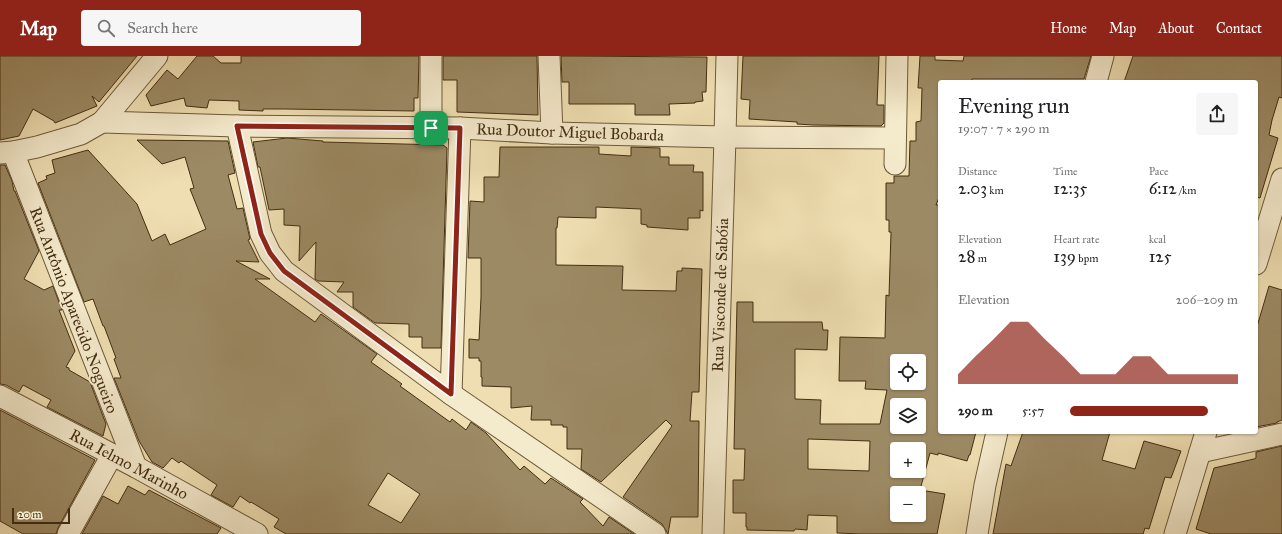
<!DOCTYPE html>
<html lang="en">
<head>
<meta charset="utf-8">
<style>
	body { margin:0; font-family:"IM FELL Great Primer",serif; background:#f6f6f6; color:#202124; height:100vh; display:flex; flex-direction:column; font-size:15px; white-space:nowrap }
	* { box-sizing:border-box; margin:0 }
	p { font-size:13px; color:#757577 }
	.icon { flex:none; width:22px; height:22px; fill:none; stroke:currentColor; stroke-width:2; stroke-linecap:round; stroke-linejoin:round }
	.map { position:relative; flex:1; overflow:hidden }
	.drawer { position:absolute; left:938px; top:24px; width:320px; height:354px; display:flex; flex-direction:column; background:#fff; border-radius:4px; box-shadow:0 1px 3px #0004 }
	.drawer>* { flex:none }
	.fabs { position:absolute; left:890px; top:298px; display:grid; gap:8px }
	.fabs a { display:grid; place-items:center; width:36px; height:36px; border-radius:4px; background:#fff; box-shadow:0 1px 3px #0004; font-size:20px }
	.scale { position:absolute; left:12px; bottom:10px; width:58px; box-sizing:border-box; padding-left:4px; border:2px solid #442e11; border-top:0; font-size:11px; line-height:14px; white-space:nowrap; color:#442e11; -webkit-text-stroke:3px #f4eacc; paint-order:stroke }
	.pin { position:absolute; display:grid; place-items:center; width:34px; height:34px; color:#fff; margin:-17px; border-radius:8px; box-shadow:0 2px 6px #0006 }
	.round { display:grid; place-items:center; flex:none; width:42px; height:42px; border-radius:4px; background:#f6f6f6 }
	.head { display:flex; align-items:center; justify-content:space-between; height:68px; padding:0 20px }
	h1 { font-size:22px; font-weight:600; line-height:30px }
	.figures { display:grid; grid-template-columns:repeat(3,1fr); gap:6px; height:68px; padding:4px 20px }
	.figures div { display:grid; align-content:center }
	.figures b { font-size:17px; font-weight:600 }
	.figures small { font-size:11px; font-weight:400 }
	.figures p { font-size:11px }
	.chart { height:112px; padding:8px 20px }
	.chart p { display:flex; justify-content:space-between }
	.chart svg { width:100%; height:72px; margin-top:4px; fill:#8f2418; opacity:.7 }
	ul { padding:0 20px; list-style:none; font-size:13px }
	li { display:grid; grid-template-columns:64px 48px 1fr; align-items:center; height:30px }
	li i { height:10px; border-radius:5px; background:#8f2418 }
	header { display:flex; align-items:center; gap:24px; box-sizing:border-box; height:56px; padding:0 20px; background:#8f2418; color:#fff }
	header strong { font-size:19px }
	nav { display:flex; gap:22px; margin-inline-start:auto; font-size:14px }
	.search { width:280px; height:36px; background:#f6f6f6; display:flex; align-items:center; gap:10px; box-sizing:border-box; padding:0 14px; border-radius:4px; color:#757577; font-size:15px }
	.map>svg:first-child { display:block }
	.building { fill:#9c8a64; stroke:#442e11; fill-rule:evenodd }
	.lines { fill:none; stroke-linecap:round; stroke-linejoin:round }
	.street-casing { stroke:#6e5a39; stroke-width:23 }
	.street { stroke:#f4eacc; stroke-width:21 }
	.route-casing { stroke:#fff; stroke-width:8 }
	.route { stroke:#8f2418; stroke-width:5 }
	.labels { text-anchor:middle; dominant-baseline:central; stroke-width:4; stroke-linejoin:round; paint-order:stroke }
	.street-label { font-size:16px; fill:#442e11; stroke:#f4eacc }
</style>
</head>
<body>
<header>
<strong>Map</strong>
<div class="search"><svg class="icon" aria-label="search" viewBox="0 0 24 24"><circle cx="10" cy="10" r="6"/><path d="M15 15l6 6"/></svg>Search here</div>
<nav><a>Home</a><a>Map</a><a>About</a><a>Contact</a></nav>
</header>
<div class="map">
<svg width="1282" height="478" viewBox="0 0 1282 478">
	<rect width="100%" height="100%" fill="#eedeb1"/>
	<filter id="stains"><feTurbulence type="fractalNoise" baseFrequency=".005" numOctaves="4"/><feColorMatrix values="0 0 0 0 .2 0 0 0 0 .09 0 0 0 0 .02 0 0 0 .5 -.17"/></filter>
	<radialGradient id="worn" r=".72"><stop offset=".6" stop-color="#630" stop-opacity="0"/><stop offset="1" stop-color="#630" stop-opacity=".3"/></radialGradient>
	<g class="building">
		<polygon points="0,0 137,0 99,46 92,40 97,50 55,67 54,65 33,53 19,80 0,84"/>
		<polygon points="197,0 213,0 221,7 241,7 241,0 419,0 418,42 414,42 414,55 285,53 263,53 263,55 239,54 239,45 209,44 207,52 186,50 184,42 151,50 146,39 167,14 178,23"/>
		<polygon points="443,0 537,0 538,59 457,56 457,24 443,24"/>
		<polygon points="561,0 707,1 706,36 702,36 703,45 695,46 695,47 669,48 670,59 635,59 635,48 569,48 569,26 562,26"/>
		<polygon points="743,0 879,0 877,49 884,49 884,67 881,70 813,69 797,68 797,66 749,63 750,44 741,43"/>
		<path d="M920 0H935V4L963 5 964 0H1091L1084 23H972L971 26H940V139L936 149H940V376H976L970 399H969L967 405 938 397V399L930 397 920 434 945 438 937 478H863L837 477V460L808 459 807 474 795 473 794 475 747 474V471H746V457H733V424H744L745 393H734L737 246H753V266H822L823 274H828L827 294 795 293V343L821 344 820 368H880L887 334 865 333 866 325H839L840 281 885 282 886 239 889 240 891 176H889V164H886V127H894V120H909L910 85H916V66L921 65 922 32H918ZM897 305H919V327H897ZM897 349H919V371H897ZM808 383 870 385 869 415 808 413ZM897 393H919V415H897ZM897 437H919V459H897Z"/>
		<polygon points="1133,0 1282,0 1282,42 1279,41 1272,64 1269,79 1278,82 1260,142 1256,141 1256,26 1124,26"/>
		<polygon points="287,82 323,85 323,86 443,89 447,92 441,292 422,292 422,281 409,281 409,268 375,267 353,251 353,236 337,236 344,226 318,225 315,223 316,186 299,205 300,170 284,169 284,153 269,154 260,111 258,111 253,86"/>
		<path d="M137 84 228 85 235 117 228 119 237 153 243 152 250 183 248 184 259 206 236 205 270 223H255L315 266 321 258 377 298 371 306 402 328 400 330 450 366 452 363 466 374 471 366 486 377 520 414 524 410 545 428 551 422 583 443 580 446 603 470 609 461 634 478H286L274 471 279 463 251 446 250 447 240 440 233 451 211 439 217 429 181 405 179 407 172 402 163 412 152 406 139 385 114 322H121L114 303 116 302 104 270H103L93 243 84 246 38 127 47 123 46 120 55 117 52 104 88 94 137 148 152 185 165 178 170 189 206 173 190 133 194 132 185 101 162 108ZM388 417 420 438 401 467 368 449Z"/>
		<polygon points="500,91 599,91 599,98 631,100 631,91 660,92 660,101 669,101 669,109 694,109 693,116 703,116 703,155 700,154 700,162 688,162 688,174 647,171 647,169 641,168 641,153 596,151 596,162 558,161 557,172 556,172 556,209 623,210 622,234 676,235 677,215 682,215 682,212 702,213 699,336 692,336 690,365 699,365 698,461 671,461 668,478 662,468 623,441 672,370 666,364 601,426 581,413 582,393 567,393 567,371 563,371 563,369 551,369 551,364 531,364 532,350 511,352 511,331 482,330 482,321 481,321 481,305 479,305 479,302 469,302 469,283 479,284 481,241 481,202 468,202 470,145 484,146 484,121 499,121"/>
		<polygon points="0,109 5,109 12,125 14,135 15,135 39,195 24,223 44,234 53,230 62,254 59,254 75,295 66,311 69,312 69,314 90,326 106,368 103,380 47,351 51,344 23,329 19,336 6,329 0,328"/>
		<polygon points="1269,230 1282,234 1282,364 1277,366 1277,367 1256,371 1256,274"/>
		<polygon points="0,354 95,404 58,472 56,478 23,478 0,465"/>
		<polygon points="1023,376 1110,376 1102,404 1135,413 1144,385 1181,395 1171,422 1165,421 1149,473 1145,472 1143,478 993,478 1006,408 1011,410"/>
		<polygon points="1282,390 1282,478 1211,478 1196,473 1214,412 1254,403 1256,402 1256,396"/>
		<polygon points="128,430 145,439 149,434 221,472 217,478 82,478 103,440 118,448"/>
	</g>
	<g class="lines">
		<g class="street-casing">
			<g id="street">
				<polyline points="549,0 552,77"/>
				<polyline points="1096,26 1103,0"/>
				<polyline points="102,66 237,70 460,72 552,77 725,81 895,82"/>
				<polyline points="237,70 261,178 270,197 284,215 451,338 655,478"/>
				<polyline points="431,72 431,0"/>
				<polyline points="13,96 136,411"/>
				<polyline points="0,97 13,96 37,91 81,78 102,66 157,0"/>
				<polyline points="895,108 897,0"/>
				<polyline points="1256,208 1282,123"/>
				<polyline points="451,338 460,72"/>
				<polyline points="0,340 136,411 257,478"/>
				<polyline points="1200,396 1282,378"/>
				<polyline points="68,478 112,399"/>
				<polyline points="713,478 725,81 727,0"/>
				<polyline points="977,478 985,429 997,376"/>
				<polyline points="1175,478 1206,376"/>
			</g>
		</g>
		<use href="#street" class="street"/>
	</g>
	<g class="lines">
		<g class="route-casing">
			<polygon id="route" points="237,70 460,72 451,338 284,215 270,197 261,178"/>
		</g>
		<use href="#route" class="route"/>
	</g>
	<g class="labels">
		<g class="street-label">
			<text transform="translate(570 76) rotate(2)">Rua Doutor Miguel Bobarda</text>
			<text transform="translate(720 239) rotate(-88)">Rua Visconde de Sabóia</text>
			<text transform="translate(74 254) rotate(69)">Rua Antônio Aparecido Nogueiro</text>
			<text transform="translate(129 408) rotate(28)">Rua Ielmo Marinho</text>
		</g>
	</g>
	<rect width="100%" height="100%" filter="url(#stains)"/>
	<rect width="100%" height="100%" fill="url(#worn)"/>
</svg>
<div class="fabs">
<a><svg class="icon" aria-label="locate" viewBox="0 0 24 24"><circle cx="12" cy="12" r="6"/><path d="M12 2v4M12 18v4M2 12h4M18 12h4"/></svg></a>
<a><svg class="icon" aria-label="layers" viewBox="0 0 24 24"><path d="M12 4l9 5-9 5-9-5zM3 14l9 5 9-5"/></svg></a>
<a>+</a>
<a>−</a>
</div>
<div class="scale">20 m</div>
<div class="pin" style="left:431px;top:72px;background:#1e9e55"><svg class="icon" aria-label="arrive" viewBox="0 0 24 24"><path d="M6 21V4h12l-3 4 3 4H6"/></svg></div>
<section class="drawer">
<div class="head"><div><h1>Evening run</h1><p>19:07 · 7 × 290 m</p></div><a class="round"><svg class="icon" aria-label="share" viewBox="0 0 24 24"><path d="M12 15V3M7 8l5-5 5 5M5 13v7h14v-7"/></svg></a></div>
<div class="figures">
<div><p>Distance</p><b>2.03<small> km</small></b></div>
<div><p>Time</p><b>12:35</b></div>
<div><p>Pace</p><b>6:12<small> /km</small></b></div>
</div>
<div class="figures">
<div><p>Elevation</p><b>28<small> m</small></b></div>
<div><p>Heart rate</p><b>139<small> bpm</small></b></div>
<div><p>kcal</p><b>125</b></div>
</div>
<div class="chart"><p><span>Elevation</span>206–209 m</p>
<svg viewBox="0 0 160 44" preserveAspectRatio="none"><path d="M0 44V38L10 27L20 17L30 6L40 6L50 17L60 27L70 38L80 38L90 38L100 27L110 27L120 38L130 38L140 38L150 38L160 38V44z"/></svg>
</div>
<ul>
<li><b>290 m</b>5:57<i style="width:82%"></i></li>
</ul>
</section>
</div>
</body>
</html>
